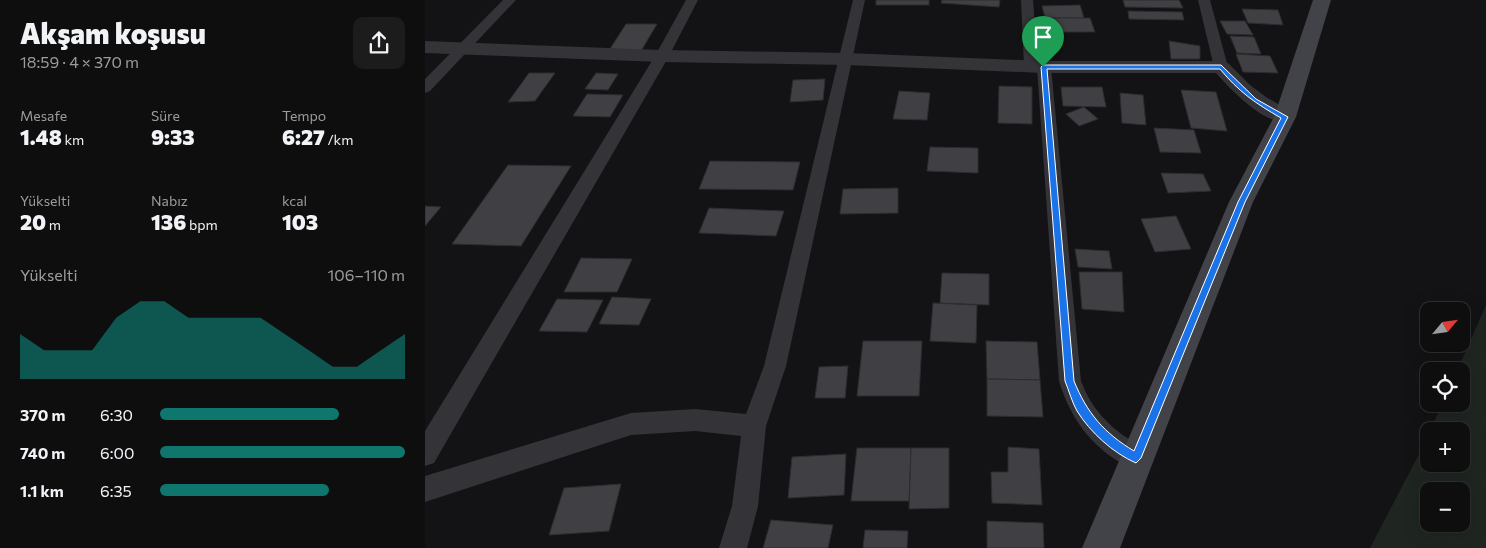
<!DOCTYPE html>
<html lang="tr">
<head>
<meta charset="utf-8">
<style>
	body { margin:0; font-family:Commissioner,sans-serif; background:#1c1c1d; color:#f1f3f6; height:100vh; display:flex; flex-direction:column; font-size:19px; white-space:nowrap }
	* { box-sizing:border-box; margin:0 }
	p { font-size:16px; color:#9b9c9e }
	.icon { flex:none; width:28px; height:28px; fill:none; stroke:currentColor; stroke-width:2; stroke-linecap:round; stroke-linejoin:round }
	.map { position:relative; flex:1; overflow:hidden }
	.drawer { display:flex; flex-direction:column; background:#0e0e0f; width:425px }
	.drawer>* { flex:none }
	.needle { width:32px; rotate:61deg }
	.buttons { position:absolute; left:995px; top:302px; display:grid; gap:10px }
	.buttons a { display:grid; place-items:center; width:50px; height:50px; border-radius:10px; background:#0e0e0f; box-shadow:0 5px 20px #0002,0 0 0 1px #2e2e2f; font-size:25px }
	.pin { position:absolute; display:grid; place-items:center; width:42px; height:42px; color:#fff; margin:-51px -21px; border-radius:50% 50% 50% 0; rotate:-45deg; box-shadow:0 0 5px #0007 }
	.pin .icon { rotate:45deg }
	.round { display:grid; place-items:center; flex:none; width:52px; height:52px; border-radius:10px; background:#1c1c1d }
	.summary { display:flex; align-items:center; justify-content:space-between; height:85px; padding:0 20px }
	h1 { font-size:28px; font-weight:800; line-height:38px }
	.metrics { display:grid; grid-template-columns:repeat(3,1fr); gap:8px; height:85px; padding:5px 20px }
	.metrics div { display:grid; align-content:center }
	.metrics b { font-size:21px; font-weight:800 }
	.metrics small { font-size:14px; font-weight:400 }
	.metrics p { font-size:14px }
	.chart { height:140px; padding:10px 20px }
	.chart p { display:flex; justify-content:space-between }
	.chart svg { width:100%; height:90px; margin-top:5px; fill:#0f766e; opacity:.7 }
	ul { padding:0 20px; list-style:none; font-size:16px }
	li { display:grid; grid-template-columns:80px 60px 1fr; align-items:center; height:38px }
	li i { height:12px; border-radius:6px; background:#0f766e }
	main { display:flex; flex:1; min-height:0 }
	.map>svg:first-child { display:block }
	.green { fill:#1f2621; fill-rule:evenodd }
	.building { fill:#404044; stroke:#2d2d2f }
	.lines { fill:none; stroke-linecap:round; stroke-linejoin:round }
	.minor { fill:#343438; fill-rule:evenodd }
	.tertiary { fill:#343438; fill-rule:evenodd }
	.secondary { fill:#424348; fill-rule:evenodd }
	.route { fill:#1a73e8; stroke:#fff; fill-rule:evenodd }
</style>
</head>
<body>
<main>
<section class="drawer">
<div class="summary"><div><h1>Akşam koşusu</h1><p>18:59 · 4 × 370 m</p></div><a class="round"><svg class="icon" aria-label="share" viewBox="0 0 24 24"><path d="M12 15V3M7 8l5-5 5 5M5 13v7h14v-7"/></svg></a></div>
<div class="metrics">
<div><p>Mesafe</p><b>1.48<small> km</small></b></div>
<div><p>Süre</p><b>9:33</b></div>
<div><p>Tempo</p><b>6:27<small> /km</small></b></div>
</div>
<div class="metrics">
<div><p>Yükselti</p><b>20<small> m</small></b></div>
<div><p>Nabız</p><b>136<small> bpm</small></b></div>
<div><p>kcal</p><b>103</b></div>
</div>
<div class="chart"><p><span>Yükselti</span>106–110 m</p>
<svg viewBox="0 0 160 44" preserveAspectRatio="none"><path d="M0 44V22L10 30L20 30L30 30L40 14L50 6L60 6L70 14L80 14L90 14L100 14L110 22L120 30L130 38L140 38L150 30L160 22V44z"/></svg>
</div>
<ul>
<li><b>370 m</b>6:30<i style="width:73%"></i></li>
<li><b>740 m</b>6:00<i style="width:100%"></i></li>
<li><b>1.1 km</b>6:35<i style="width:69%"></i></li>
</ul>
</section>
<div class="map">
<svg width="1061" height="548" viewBox="0 0 1061 548">
	<rect width="100%" height="100%" fill="#131214"/>
	<path class="green" d="M1061 305V548H945L1004 435V464H1036V431H1005L1017 404H1036V371H1032ZM1004 491H1036V524H1004Z"/>
	<g class="building">
		<rect x="451" y="0" width="53" height="5"/>
		<polygon points="517,0 575,0 574,7 516,3"/>
		<polygon points="698,0 754,0 758,8 700,7"/>
		<polygon points="655,5 659,18 620,18 617,6"/>
		<polygon points="817,9 853,10 858,25 823,23"/>
		<polygon points="703,11 757,12 759,20 704,19"/>
		<polygon points="620,18 665,18 670,32 623,32"/>
		<polygon points="795,21 820,21 828,35 802,34"/>
		<polygon points="201,24 232,24 216,51 183,52"/>
		<polygon points="805,36 829,37 836,54 812,53"/>
		<polygon points="744,41 775,46 775,59 746,59"/>
		<polygon points="811,54 845,56 853,73 818,72"/>
		<polygon points="104,73 130,73 110,101 83,102"/>
		<polygon points="171,73 193,74 183,90 160,89"/>
		<polygon points="400,79 398,100 365,102 368,80"/>
		<polygon points="574,86 607,87 607,124 573,123"/>
		<polygon points="636,87 677,87 681,107 638,106"/>
		<polygon points="756,90 791,92 802,131 766,128"/>
		<polygon points="474,91 505,93 502,120 468,119"/>
		<polygon points="695,93 718,95 721,125 697,123"/>
		<polygon points="162,94 198,95 185,117 148,116"/>
		<polygon points="659,107 673,119 654,126 641,114"/>
		<polygon points="729,128 769,130 776,153 735,152"/>
		<polygon points="505,147 553,148 553,173 502,171"/>
		<polygon points="285,161 375,162 368,190 274,189"/>
		<polygon points="83,165 146,166 96,246 27,244"/>
		<polygon points="736,173 778,174 786,191 743,193"/>
		<polygon points="473,188 473,213 415,214 418,189"/>
		<polygon points="0,206 16,207 0,226"/>
		<polygon points="284,208 359,211 351,236 274,233"/>
		<polygon points="751,216 766,249 730,252 716,219"/>
		<polygon points="650,249 684,251 687,269 653,267"/>
		<polygon points="156,258 207,259 192,292 139,292"/>
		<polygon points="654,272 697,272 699,312 657,309"/>
		<polygon points="517,273 564,274 564,305 515,303"/>
		<polygon points="187,297 226,299 214,325 174,324"/>
		<polygon points="132,299 178,300 162,332 114,331"/>
		<polygon points="508,303 552,305 551,343 505,341"/>
		<polygon points="438,341 497,341 494,396 432,396"/>
		<polygon points="561,341 612,342 615,380 562,379"/>
		<polygon points="423,366 420,398 390,398 394,367"/>
		<polygon points="562,379 615,380 618,417 562,416"/>
		<polygon points="583,447 614,449 617,505 567,503 566,472 583,472"/>
		<polygon points="432,448 486,448 484,501 426,501"/>
		<polygon points="486,448 524,448 524,508 484,509"/>
		<polygon points="421,454 419,495 363,498 367,457"/>
		<polygon points="196,484 184,531 124,535 139,488"/>
		<polygon points="346,520 408,525 403,548 338,548"/>
		<polygon points="562,521 618,523 619,548 562,548"/>
		<polygon points="440,530 483,531 482,548 438,548"/>
	</g>
	<g class="lines">
		<g class="minor">
			<polygon points="78,0 91,0 5,91 0,93 0,79"/>
			<polygon points="261,0 273,0 244,56 9,463 0,466 0,431 230,56"/>
			<polygon points="428,0 440,0 361,366 341,426 333,506 322,548 294,548 307,506 316,436 270,431 206,435 0,502 0,476 206,413 270,409 321,414 339,366"/>
			<path d="M596 0H608L613 65 619 63 624 64 626 67 656 381C664 403 677 419 695 433 706 441 718 446 723 458L720 467 711 470C671 454 646 421 634 381L612 68 606 70 601 69 599 66Z"/>
			<polygon points="773,0 785,0 803,67 801,70 791,70 789,67"/>
		</g>
		<path class="tertiary" d="M0 41 237 50 422 53 619 61H796L803 63 825 85 841 97 867 112 870 117 867 122C842 128 806 90 791 73H619L422 65 237 62 0 53Z"/>
		<polygon class="secondary" points="888,0 906,0 871,117 828,202 695,548 657,548 804,202 849,117"/>
	</g>
	<path class="route" d="M618 65H796L831 99 863 117 820 202 716 458 711 463C688 453 665 432 652 411 647 402 644 391 640 381L616 67ZM622 69H795C814 92 830 103 856 118L813 202 709 451C679 433 662 413 649 381Z"/>
</svg>
<div class="buttons">
<a><svg class="needle" viewBox="-14 -14 28 28"><path d="M0-13l5 13h-10z" fill="#e53935"/><path d="M0 13l5-13h-10z" fill="#9b9c9e"/></svg></a>
<a><svg class="icon" aria-label="locate" viewBox="0 0 24 24"><circle cx="12" cy="12" r="6"/><path d="M12 2v4M12 18v4M2 12h4M18 12h4"/></svg></a>
<a>+</a>
<a>−</a>
</div>
<div class="pin" style="left:618px;top:67px;background:#1e9e55"><svg class="icon" aria-label="arrive" viewBox="0 0 24 24"><path d="M6 21V4h12l-3 4 3 4H6"/></svg></div>
</div>
</main>
</body>
</html>
